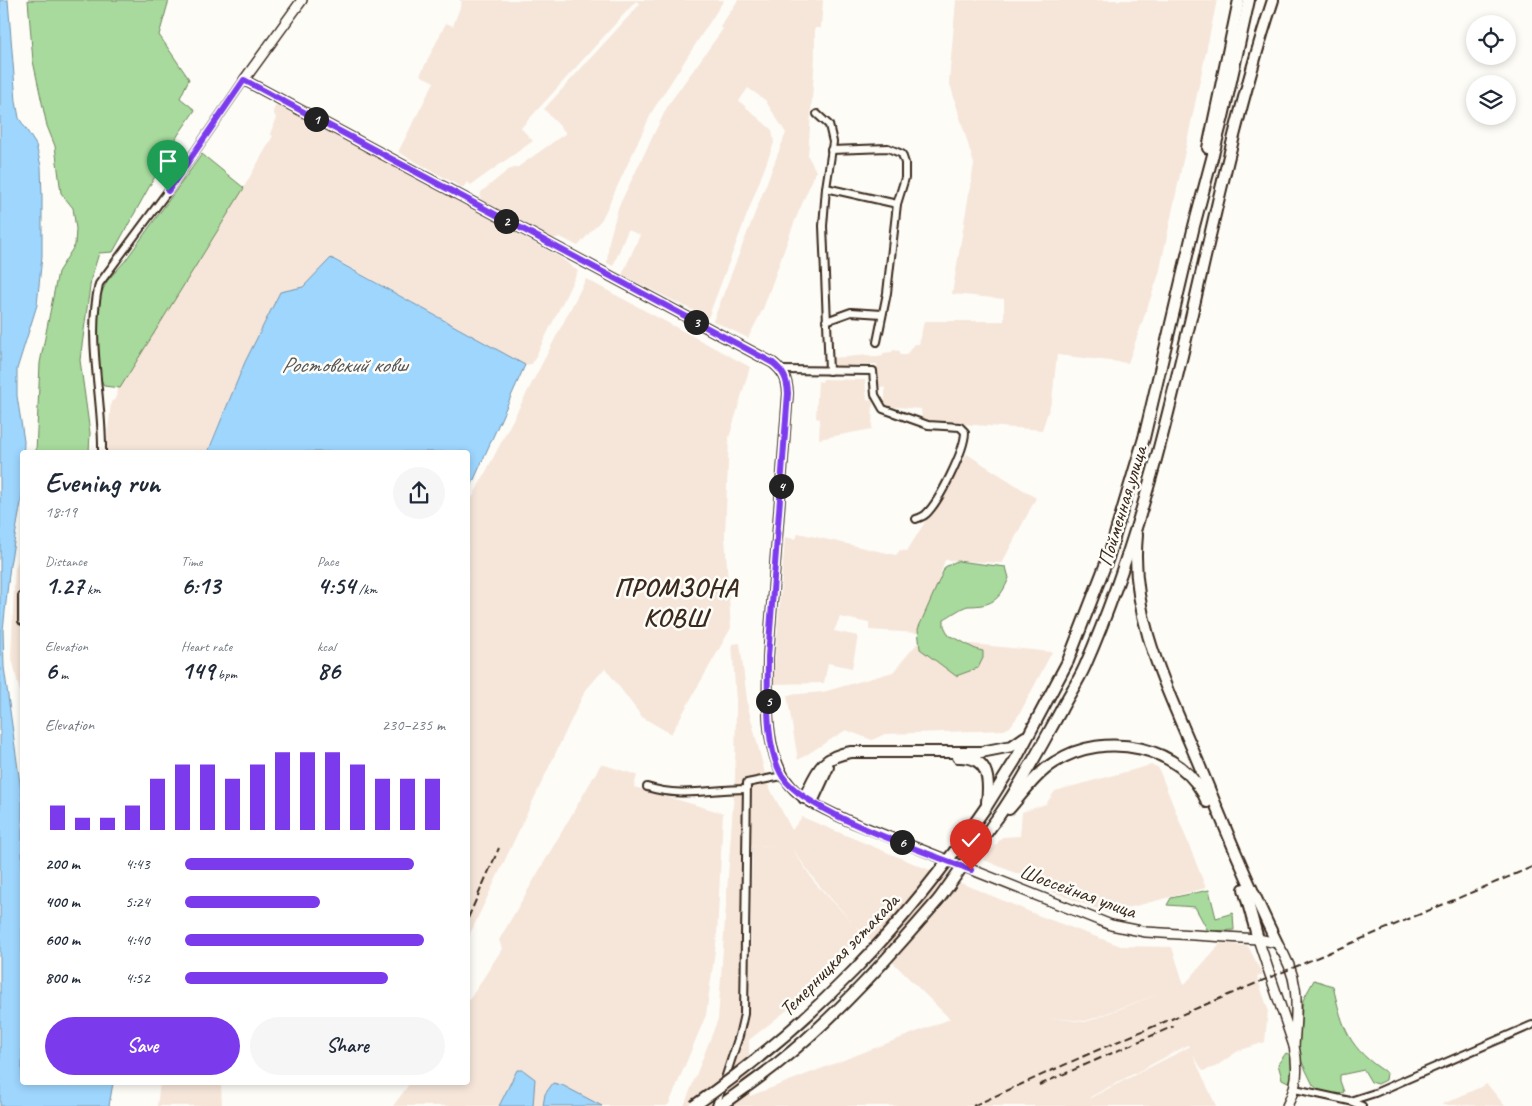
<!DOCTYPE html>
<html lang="en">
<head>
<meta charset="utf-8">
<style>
	body { margin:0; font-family:Caveat,sans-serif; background:#f6f6f7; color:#1f2937; height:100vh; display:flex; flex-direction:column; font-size:19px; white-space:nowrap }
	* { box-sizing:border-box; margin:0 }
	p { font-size:16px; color:#747a83 }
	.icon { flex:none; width:28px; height:28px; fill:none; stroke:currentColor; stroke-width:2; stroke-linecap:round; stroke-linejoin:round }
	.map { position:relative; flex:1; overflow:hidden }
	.details { position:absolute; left:20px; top:450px; width:450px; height:635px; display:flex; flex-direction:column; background:#fff; border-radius:5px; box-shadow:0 2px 8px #0003 }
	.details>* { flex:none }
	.tools { position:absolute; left:1466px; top:15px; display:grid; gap:10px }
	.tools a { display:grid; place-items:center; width:50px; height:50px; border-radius:50%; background:#fff; box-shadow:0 2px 8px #0003; font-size:25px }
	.pin { position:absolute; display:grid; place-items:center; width:42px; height:42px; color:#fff; margin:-51px -21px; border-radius:50% 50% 50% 0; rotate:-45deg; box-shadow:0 0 5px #0007 }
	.pin .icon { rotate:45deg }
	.km { position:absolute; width:25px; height:25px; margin:-12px; border-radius:50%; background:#222; color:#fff; font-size:14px; line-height:25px; text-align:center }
	.round { display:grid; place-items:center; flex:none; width:52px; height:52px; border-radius:26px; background:#f6f6f7 }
	.headline { display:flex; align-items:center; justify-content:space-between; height:85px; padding:0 25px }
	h1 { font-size:28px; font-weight:700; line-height:38px }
	.figures { display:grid; grid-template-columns:repeat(3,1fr); gap:8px; height:85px; padding:5px 25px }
	.figures div { display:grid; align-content:center }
	.figures b { font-size:25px; font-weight:700 }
	.figures small { font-size:14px; font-weight:400 }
	.figures p { font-size:14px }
	.chart { height:140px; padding:10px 25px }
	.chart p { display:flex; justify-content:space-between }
	.chart svg { width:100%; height:90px; margin-top:5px; stroke:#7c3aed; stroke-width:6 }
	.primary-button { display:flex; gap:10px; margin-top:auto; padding:10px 25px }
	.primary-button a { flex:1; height:58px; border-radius:30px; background:#7c3aed; color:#fff; font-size:20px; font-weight:700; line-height:58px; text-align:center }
	.primary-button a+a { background:#f6f6f7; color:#1f2937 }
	ul { padding:0 25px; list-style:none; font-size:16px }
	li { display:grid; grid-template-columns:80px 60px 1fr; align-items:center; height:38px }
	li i { height:12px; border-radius:6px; background:#7c3aed }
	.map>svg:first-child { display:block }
	.built { fill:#f6e6da; fill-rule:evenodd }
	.green { fill:#a7da9c; stroke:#71825d }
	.water { fill:#9ed6fe; stroke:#7691a4 }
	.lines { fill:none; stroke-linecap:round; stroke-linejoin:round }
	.minor-casing { stroke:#3b2a1e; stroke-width:10 }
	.secondary-casing { stroke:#3b2a1e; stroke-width:12 }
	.primary-casing { stroke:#3b2a1e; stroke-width:14 }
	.minor { stroke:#fdfcf7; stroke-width:6 }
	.secondary { stroke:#fdfcf7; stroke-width:9 }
	.primary { stroke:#fdfcf7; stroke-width:10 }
	.rail { stroke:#3b2a1e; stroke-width:2; stroke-dasharray:8 4; stroke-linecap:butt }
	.primary-bridge-casing { stroke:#3b2a1e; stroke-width:14; stroke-linecap:butt }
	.primary-bridge { stroke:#fdfcf7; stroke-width:10 }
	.route-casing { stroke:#fff; stroke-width:10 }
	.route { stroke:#7c3aed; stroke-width:6 }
	.labels { text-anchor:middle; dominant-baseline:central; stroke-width:5; stroke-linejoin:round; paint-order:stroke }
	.street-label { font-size:21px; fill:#3b2a1e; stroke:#fdfcf7 }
	.water-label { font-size:22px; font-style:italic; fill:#545556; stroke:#fdfcf7 }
	.district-label { font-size:26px; font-weight:bold; letter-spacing:1px; fill:#3b2a1e; stroke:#fdfcf7 }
</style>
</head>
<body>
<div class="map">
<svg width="1532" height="1106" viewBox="0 0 1532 1106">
	<rect width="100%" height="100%" fill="#fdfcf7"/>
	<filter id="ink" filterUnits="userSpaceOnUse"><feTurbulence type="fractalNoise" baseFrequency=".02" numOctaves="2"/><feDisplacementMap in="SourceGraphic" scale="10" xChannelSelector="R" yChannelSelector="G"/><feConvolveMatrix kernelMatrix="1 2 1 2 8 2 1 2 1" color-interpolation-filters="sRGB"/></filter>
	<g filter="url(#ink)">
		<g class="built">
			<polygon points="459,0 724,0 653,110 602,219 578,246 560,237 553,239 480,199 481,192 508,170 518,167 566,133 544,109 640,4 636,1 521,128 533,141 471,185 467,182 463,188 398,152 434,82 420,75 446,23 453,26 462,2"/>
			<polygon points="738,0 823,0 821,28 815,28 815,58 808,156 816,171 794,223 763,309 748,338 713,321 786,133 765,100 748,88 739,101 772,130 774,143 708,318 622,275 640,235 628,230 613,266 607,263 609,241 618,208 668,105 723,29 720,27"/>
			<polygon points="956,0 1217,0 1159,274 1128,363 1057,355 1052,400 1042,430 922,421 921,409 885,406 885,388 877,386 877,364 833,367 832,358 870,355 870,357 878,357 883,356 883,353 892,352 893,350 900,351 900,355 906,355 914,344 919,344 924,321 1004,321 1004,299 952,294 974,164 949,81"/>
			<polygon points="276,104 399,168 560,257 578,271 532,364 525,365 335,259 303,287 280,292 245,362 207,452 106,452 111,402 115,399 121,380 244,187 273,136 270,134 276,118 273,112"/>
			<polygon points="586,279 750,367 729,438 725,536 731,628 671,734 642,717 605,668 585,691 468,938 468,506"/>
			<polygon points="823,379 865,380 867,399 873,401 872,429 819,439 820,419 816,418 818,381 822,382"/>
			<polygon points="967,454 1036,498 1002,563 945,560 922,631 918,633 869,630 869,623 840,617 834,631 858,636 852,668 828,663 824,683 773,684 785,537 796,539 798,533 896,555 900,550 907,551"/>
			<polygon points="22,550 22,700 11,655 15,569"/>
			<polygon points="921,639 1052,652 1020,713 1010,727 1004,730 885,734 872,740 846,730 798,760 787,695 823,692 893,672"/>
			<path d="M740 643 748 707 768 785 792 830 802 817 1040 916 1121 946 1172 947 1184 985 1221 943 1248 946 1263 975 1257 977 1268 1009 1265 1042 1238 1051 1215 1067 1203 1071 1193 1055 1216 1106H684L718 1019 735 777 736 701 732 644ZM751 845 785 846 752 845 749 1039ZM791 847 817 883 851 921 815 883ZM855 925 950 1019 750 1096 749 1040 791 1007 862 933ZM1161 993 1086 1022 1049 1018 1086 1021ZM1188 1045 1189 1047 1090 1098V1097Z"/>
			<polygon points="601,764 637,775 634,787 723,813 717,937 706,1015 669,1104 666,1106 393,1106 410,1083 468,1082 468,1002 502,949 499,940"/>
			<polygon points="1151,765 1158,767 1206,888 1108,913 1050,891 1052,888 984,860 1002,837 1020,836 1022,812 1046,804 1055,791"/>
			<polygon points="160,1083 221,1083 222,1106 157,1106"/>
			<polygon points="1487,1084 1505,1106 1441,1105"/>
		</g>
		<g class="green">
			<polygon points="28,0 169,0 159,35 189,79 180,98 195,110 178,135 113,252 99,253 91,279 80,360 90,433 89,452 36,452 40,363 58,272 75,245 76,229 73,208 61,193 55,146 47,126 33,61"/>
			<polygon points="202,154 244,188 120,388 104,386 98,373 97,317 101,294 107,281 125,261"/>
			<path d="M957 561 1006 567 1009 578C1000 600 992 606 968 606 962 607 950 616 944 619V626L949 636C962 639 970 649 983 651V658L978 668 956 676 920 649 918 629 945 567Z"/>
			<polygon points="1209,890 1216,918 1233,913 1234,930 1208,931 1195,907 1167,905 1171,898"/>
			<path d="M1314 980 1333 986C1343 1029 1348 1048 1387 1073L1386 1080 1378 1084 1371 1082 1364 1070 1340 1075V1081L1344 1092 1337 1095 1322 1093 1313 1085 1298 1054 1303 1000Z"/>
			<polygon points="1286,1053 1291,1055 1292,1080 1288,1082 1282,1079 1278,1064"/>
		</g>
		<g class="water">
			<polygon points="0,0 8,0 16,101 19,118 36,145 41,166 42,197 42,256 37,305 17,369 17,396 24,441 22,497 10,565 3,630 4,667 22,798 22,1082 113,1083 109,1106 0,1106"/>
			<polygon points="331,258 525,365 468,493 468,452 208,452 245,362 280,292 303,287"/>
			<polygon points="517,1070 523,1070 535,1079 533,1106 499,1106"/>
			<polygon points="553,1083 562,1085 602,1106 543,1106 545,1094"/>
		</g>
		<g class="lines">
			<g class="minor-casing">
				<g id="minor">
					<polyline points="817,114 829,125 833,142 826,188 823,226 829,371"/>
					<polyline points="831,150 888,148 902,154 905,163 905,178 897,204 887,293 877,342"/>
					<polyline points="826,188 897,204"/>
					<polyline points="826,321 851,312 882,314"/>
					<path d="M782 370 873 371 875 395 883 409 928 425 960 427 965 432C965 450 939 502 926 514 924 516 919 518 916 519"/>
					<path d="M102 452C103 397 86 340 99 284L168 191 244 80"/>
					<polyline points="22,596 22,621"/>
					<path d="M647 787C681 798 711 789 746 789"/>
					<polyline points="1295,1089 1350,1101 1375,1093 1532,1025"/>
					<polyline points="1350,1101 1362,1106"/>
					<polyline points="716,1106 739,1036 744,1014 747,783 782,776"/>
				</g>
			</g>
			<g class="secondary-casing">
				<g id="secondary">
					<path d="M302 0 244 80 773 363C784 372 787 379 788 393L768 657C768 704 761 768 804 798 818 807 834 814 849 821L1111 925 1146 932 1258 939 1277 943C1301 978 1297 1006 1294 1046"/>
					<path d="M1258 939 1294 1046C1299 1069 1297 1086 1287 1106"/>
				</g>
			</g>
			<g class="primary-casing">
				<g id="primary">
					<polyline points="1208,148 1239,0"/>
					<path d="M1137 535C1129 616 1168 690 1198 762 1223 823 1248 884 1277 943"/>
					<path d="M958 757C988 756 990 778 987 802"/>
					<path d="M804 798C817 772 820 757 851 752H981L1012 746 1025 737"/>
					<polyline points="812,802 828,767"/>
					<polyline points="986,807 1016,759 1068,661 1108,558 1144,438 1194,226 1223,117 1249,0"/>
					<path d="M1009 809C1023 793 1037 773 1055 762 1104 730 1184 745 1207 802"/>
					<path d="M998 817C1022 783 1040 748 1060 712 1068 696 1078 682 1085 666 1178 454 1201 219 1273 0"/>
					<polyline points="1244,889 1258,939"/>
					<path d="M720 1106C739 1092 759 1078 778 1063 838 1015 889 957 939 899"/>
				</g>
			</g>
			<use href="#minor" class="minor"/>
			<use href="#secondary" class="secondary"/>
			<use href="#primary" class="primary"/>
			<g class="rail">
				<polyline points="468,918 499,848"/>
				<polyline points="1039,1085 1174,1026"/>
				<polyline points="973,1106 1093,1052 1532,867"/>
			</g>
			<g class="primary-bridge-casing">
				<g id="primary-bridge">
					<polyline points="939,899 998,817"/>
					<path d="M694 1106C814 1022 904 927 986 807"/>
				</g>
			</g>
			<use href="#primary-bridge" class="primary-bridge"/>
		</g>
	</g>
	<g class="lines" filter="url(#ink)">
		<g class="route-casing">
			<path id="route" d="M168 191 244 80 773 363C784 372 787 379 788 393L768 657C768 691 764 748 783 777 807 814 927 852 971 870"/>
		</g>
		<use href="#route" class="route"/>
	</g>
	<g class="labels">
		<g class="street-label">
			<text transform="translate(1122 506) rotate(-73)">Пойменная улица</text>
			<text transform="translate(1078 891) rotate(20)">Шоссейная улица</text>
			<text transform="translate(839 955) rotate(-46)">Темерницкая эстакада</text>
		</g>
		<g class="water-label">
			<text x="344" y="365">Ростовский ковш</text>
		</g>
		<g class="district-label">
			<text x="676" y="587">ПРОМЗОНА<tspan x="676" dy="30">КОВШ</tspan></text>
		</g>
	</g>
</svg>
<div class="tools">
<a><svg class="icon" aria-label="locate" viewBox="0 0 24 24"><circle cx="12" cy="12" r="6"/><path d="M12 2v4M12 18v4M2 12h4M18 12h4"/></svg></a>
<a><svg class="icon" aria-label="layers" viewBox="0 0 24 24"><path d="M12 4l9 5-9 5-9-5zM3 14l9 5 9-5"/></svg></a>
</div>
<div class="pin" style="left:168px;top:191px;background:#1e9e55"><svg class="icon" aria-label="arrive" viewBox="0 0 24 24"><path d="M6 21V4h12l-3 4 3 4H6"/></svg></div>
<div class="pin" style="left:971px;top:870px;background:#d93025"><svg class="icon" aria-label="check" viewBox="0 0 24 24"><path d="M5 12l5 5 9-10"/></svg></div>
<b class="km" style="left:316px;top:119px">1</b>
<b class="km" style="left:506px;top:221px">2</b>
<b class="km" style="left:696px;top:322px">3</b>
<b class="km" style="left:781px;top:486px">4</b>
<b class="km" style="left:768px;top:701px">5</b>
<b class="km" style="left:902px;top:842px">6</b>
<section class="details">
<div class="headline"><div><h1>Evening run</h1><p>18:19</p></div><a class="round"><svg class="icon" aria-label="share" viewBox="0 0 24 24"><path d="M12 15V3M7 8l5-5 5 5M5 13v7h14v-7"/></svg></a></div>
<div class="figures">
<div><p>Distance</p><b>1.27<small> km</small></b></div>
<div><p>Time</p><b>6:13</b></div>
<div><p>Pace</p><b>4:54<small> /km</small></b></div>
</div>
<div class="figures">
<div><p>Elevation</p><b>6<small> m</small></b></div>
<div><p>Heart rate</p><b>149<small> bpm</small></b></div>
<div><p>kcal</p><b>86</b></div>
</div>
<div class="chart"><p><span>Elevation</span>230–235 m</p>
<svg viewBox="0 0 160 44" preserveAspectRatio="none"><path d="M5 44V32M15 44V38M25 44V38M35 44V32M45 44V19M55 44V12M65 44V12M75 44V19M85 44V12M95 44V6M105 44V6M115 44V6M125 44V12M135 44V19M145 44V19M155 44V19"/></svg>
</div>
<ul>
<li><b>200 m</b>4:43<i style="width:88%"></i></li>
<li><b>400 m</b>5:24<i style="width:52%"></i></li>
<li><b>600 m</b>4:40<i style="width:92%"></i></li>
<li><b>800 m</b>4:52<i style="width:78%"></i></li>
</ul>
<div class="primary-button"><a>Save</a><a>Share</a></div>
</section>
</div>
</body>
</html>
